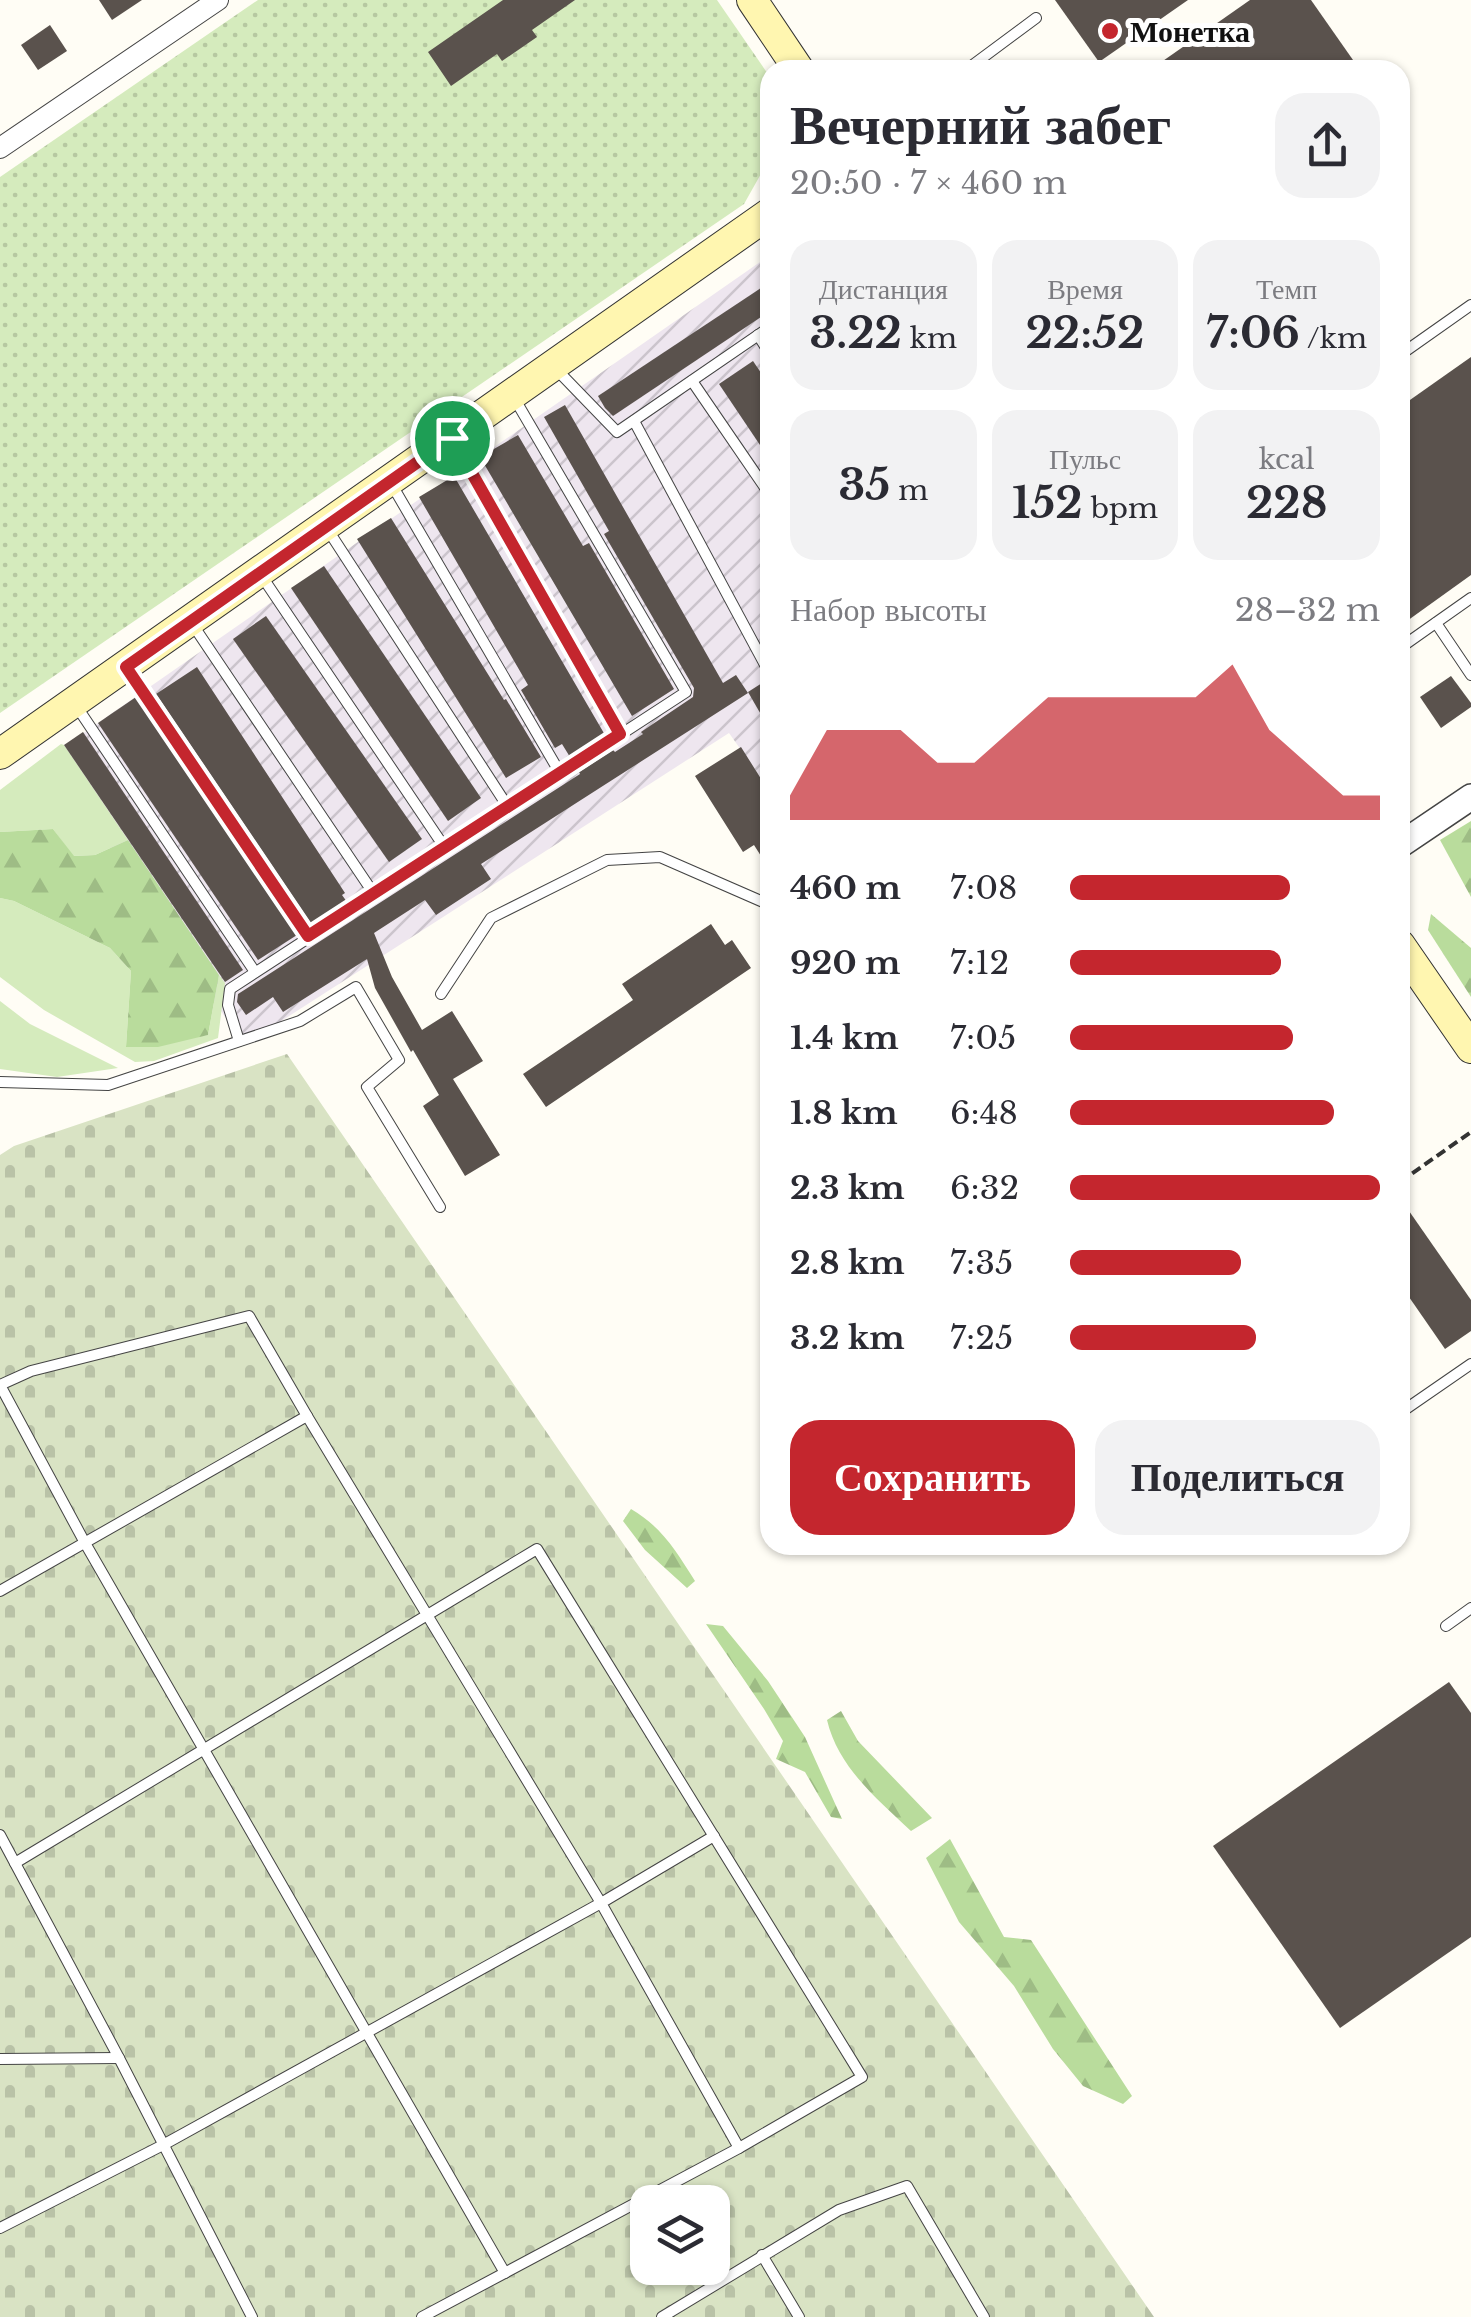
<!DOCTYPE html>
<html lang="ru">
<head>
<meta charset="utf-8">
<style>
	body { margin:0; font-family:"Libre Baskerville",serif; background:#f2f2f3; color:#2b2b33; height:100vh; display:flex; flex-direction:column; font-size:38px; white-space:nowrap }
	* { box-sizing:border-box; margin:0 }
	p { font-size:32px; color:#7c7c81 }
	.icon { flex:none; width:55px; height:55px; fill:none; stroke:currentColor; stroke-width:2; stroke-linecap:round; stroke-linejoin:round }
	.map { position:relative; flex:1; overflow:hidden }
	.details { position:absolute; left:760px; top:60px; width:650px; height:1495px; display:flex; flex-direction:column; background:#fff; border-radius:30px; box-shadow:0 2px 8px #0004 }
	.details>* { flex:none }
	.buttons { position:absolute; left:630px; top:2185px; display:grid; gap:20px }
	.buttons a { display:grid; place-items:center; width:100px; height:100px; border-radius:20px; background:#fff; box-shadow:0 2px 8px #0004; font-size:50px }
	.pin { position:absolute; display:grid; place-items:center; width:85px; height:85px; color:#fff; margin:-42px; border:5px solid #fff; border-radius:50%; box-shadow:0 2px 10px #0007 }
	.round { display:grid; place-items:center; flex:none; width:105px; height:105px; border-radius:30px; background:#f2f2f3 }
	.summary { display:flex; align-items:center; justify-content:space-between; height:170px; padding:0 30px }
	h1 { font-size:55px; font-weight:700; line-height:75px }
	.stats { display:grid; grid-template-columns:repeat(3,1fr); gap:15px; height:170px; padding:10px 30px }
	.stats div { display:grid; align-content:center; border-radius:25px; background:#f2f2f3; text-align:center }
	.stats b { font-size:42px; font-weight:700 }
	.stats small { font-size:28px; font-weight:400 }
	.stats p { font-size:28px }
	.chart { height:280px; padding:20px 30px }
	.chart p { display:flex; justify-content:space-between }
	.chart svg { width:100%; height:180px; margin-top:10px; fill:#c4262e; opacity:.7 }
	.action { display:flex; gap:20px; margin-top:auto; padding:20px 30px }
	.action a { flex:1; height:115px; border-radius:30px; background:#c4262e; color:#fff; font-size:40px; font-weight:700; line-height:115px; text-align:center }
	.action a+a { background:#f2f2f3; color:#2b2b33 }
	ul { padding:0 30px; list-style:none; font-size:32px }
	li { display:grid; grid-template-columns:160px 120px 1fr; align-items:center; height:75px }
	li i { height:25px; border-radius:12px; background:#c4262e }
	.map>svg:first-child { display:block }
	.industrial { fill:url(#industrial-furrows) }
	.grass { fill:#d5ebbd }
	.forest { fill:url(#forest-firs) }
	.cemetery { fill:url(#cemetery-stones); fill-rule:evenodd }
	.park { fill:url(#park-dots) }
	.building { fill:#5a524d }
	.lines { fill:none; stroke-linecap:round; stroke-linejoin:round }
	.service-casing { stroke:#444; stroke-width:12 }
	.minor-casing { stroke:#444; stroke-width:22 }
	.tertiary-casing { stroke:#444; stroke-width:28 }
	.secondary-casing { stroke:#333; stroke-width:32 }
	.path { stroke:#333; stroke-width:4; stroke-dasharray:10 5; stroke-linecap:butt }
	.service { stroke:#fff; stroke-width:10 }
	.minor { stroke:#fff; stroke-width:20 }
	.tertiary { stroke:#fff; stroke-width:25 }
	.secondary { stroke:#fff6b0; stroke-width:30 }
	.route-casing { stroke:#fff; stroke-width:20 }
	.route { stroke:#c4262e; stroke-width:12 }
	.poi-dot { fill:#c4262e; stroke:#fff; stroke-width:4 }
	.labels { text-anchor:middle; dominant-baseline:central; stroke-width:10; stroke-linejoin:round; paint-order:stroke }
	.poi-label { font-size:30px; font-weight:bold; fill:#111; stroke:#fff; text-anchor:start }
</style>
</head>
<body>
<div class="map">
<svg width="1471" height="2317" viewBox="0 0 1471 2317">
	<defs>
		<pattern id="industrial-furrows" width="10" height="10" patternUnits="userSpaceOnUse" patternTransform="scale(2.5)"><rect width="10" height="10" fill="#eee6ef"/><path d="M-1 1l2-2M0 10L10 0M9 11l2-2" fill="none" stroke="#cbc4cc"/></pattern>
		<pattern id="forest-firs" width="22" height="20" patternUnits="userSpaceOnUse" patternTransform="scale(2.5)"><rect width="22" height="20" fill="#b9dc9c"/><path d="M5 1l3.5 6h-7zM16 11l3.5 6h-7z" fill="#9ebc85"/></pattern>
		<pattern id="cemetery-stones" width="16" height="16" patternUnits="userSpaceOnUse" patternTransform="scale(2.5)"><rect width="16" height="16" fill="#d9e3c4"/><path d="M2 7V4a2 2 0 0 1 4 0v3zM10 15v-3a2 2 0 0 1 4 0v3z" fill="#b9c2a7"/></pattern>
		<pattern id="park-dots" width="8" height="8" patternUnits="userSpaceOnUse" patternTransform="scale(2.5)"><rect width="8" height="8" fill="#d5ebbd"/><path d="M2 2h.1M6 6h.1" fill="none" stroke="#b6c8a1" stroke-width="1.8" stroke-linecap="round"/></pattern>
	</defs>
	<rect width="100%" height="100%" fill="#fffdf5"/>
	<polygon class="industrial" points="770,255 770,791 729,733 244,1045 49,757"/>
	<g class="grass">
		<polygon points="61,744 64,745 128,840 95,855 73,856 53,829 0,832 0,790"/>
		<polygon points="0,898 14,901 110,948 131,971 126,1047 208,1035 219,975 225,983 218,1038 154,1061 135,1062 44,1010 0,977"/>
		<polygon points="0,1001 30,1024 118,1068 57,1077 0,1069"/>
	</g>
	<g class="forest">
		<polygon points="1471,821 1471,897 1440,840"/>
		<polygon points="53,829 74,856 95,855 128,840 219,975 208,1035 158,1047 126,1047 131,971 110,948 14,901 0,898 0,832"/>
		<polygon points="1431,914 1471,948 1471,997 1428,930"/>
		<path d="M631 1509C662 1527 676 1551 695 1581L687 1588 645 1550 623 1521Z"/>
		<polygon points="706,1624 723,1626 768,1681 805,1737 842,1819 831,1817 805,1772 776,1759 783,1741 764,1709"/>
		<path d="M841 1711 858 1741 932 1818 911 1831C877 1799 838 1767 827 1720Z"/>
		<polygon points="950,1839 1004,1937 1031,1940 1132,2096 1123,2104 1083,2086 1053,2049 1014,1986 959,1922 926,1858"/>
	</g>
	<path class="cemetery" d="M287 1054 1154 2317H0V1155L14 1146ZM648 2202H712V2268H648Z"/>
	<polygon class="park" points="258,0 717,0 770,77 770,158 744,204 0,713 0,177"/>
	<g class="building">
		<polygon points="99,0 142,0 112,20"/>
		<polygon points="503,0 575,0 532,30 537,37 502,61 497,54 451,86 428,52"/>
		<polygon points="1055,0 1188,0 1099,62"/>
		<polygon points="1250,0 1311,0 1360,70 1150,70"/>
		<polygon points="50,25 67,51 38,70 21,45"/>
		<polygon points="770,282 770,311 613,416 605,408 598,396"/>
		<polygon points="1471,357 1471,575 1400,626 1400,407"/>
		<polygon points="753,361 770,386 770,460 719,384"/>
		<polygon points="565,405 723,683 736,675 748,693 481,864 491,879 436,915 425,900 374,933 392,977 422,1030 452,1011 483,1061 453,1079 500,1155 465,1176 423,1106 439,1095 413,1050 411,1052 375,988 367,959 283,1012 273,997 246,1015 237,1002 238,994 580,774 579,772 613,750 615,752 643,734 641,732 693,697 694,688 604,534 609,531 544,417"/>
		<polygon points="518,435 583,546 589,543 674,689 632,716 480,457"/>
		<polygon points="454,476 605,735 570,757 562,744 555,748 521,690 528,685 419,497"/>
		<polygon points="391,518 504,700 506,699 541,757 506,778 357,539"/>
		<polygon points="324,566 481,798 448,821 291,588"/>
		<polygon points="266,616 422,839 389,862 233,639"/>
		<polygon points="197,667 345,893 342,895 347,902 312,925 156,694"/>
		<polygon points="1451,676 1471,703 1471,707 1441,728 1420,697"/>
		<polygon points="765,681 770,683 770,730 748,692"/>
		<polygon points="136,697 297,935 258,960 98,723"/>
		<polygon points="83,732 243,970 225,982 64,745"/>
		<polygon points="741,747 770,793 770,870 754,845 743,852 695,776"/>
		<polygon points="711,924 725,945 732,940 751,968 546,1107 523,1074 633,1000 622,984"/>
		<polygon points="1400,1198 1471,1300 1471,1331 1445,1349 1400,1284"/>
		<polygon points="1449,1682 1471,1713 1471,1937 1340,2028 1213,1846"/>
	</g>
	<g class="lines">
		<g class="service-casing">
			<g id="service">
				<polyline points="966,70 1036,18"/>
				<polyline points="758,335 770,354"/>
				<polyline points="1400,355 1471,305"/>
				<polyline points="556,369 617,432 770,327"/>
				<polyline points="692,381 770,495"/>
				<polyline points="634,421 770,674"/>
				<polyline points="452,439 619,734"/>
				<polyline points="392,485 560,773"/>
				<polyline points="326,527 508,807"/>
				<polyline points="261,575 445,848"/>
				<polyline points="1436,623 1471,675"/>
				<polyline points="193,625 374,894"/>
				<polyline points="1400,648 1471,598"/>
				<polyline points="127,668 309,936"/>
				<polyline points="77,707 255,972"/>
				<polyline points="441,994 491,918 607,860 660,857 770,905"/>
				<polyline points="239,1041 228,1005 230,989 686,692 513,396"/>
				<polyline points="0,1082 108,1085 300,1021 356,987 399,1060 367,1087 440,1207"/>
				<polyline points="1400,1413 1471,1364"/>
				<polyline points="307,1416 249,1316 31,1371 0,1385 85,1543 505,2273"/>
				<polyline points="0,1591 307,1416 601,1903 163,2145 0,2228"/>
				<polyline points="1446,1626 1471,1608"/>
				<polyline points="0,1835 119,2058 252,2317"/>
				<polyline points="714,1836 601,1903 739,2148"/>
				<polyline points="15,1863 537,1549 862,2077 739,2148 422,2317"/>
				<polyline points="0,2059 119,2058"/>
				<polyline points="762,2255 799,2317"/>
				<polyline points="662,2317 839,2210 907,2186 984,2317"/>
			</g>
		</g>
		<g class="minor-casing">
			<polyline id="minor" points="0,148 218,0"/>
		</g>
		<g class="tertiary-casing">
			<polyline id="tertiary" points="1400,845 1471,797"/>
		</g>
		<g class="secondary-casing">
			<g id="secondary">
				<polyline points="752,0 799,70"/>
				<polyline points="0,754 770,213"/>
				<polyline points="1400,945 1471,1048"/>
			</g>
		</g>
		<polyline class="path" points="1400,1182 1471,1132"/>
		<use href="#service" class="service"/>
		<use href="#minor" class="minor"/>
		<use href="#tertiary" class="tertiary"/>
		<use href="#secondary" class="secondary"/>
	</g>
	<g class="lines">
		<g class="route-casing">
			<polygon id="route" points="452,438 620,734 308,936 126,667"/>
		</g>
		<use href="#route" class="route"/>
	</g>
	<circle class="poi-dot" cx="1110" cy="31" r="10"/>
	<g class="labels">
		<g class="poi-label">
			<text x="1130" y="31">Монетка</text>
		</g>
	</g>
</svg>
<div class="buttons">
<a><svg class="icon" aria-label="layers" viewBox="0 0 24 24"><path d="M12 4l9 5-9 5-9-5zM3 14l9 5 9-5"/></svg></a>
</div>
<div class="pin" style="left:452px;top:438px;background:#1e9e55"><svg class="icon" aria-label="arrive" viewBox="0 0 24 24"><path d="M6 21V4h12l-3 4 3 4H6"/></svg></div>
<section class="details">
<div class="summary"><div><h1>Вечерний забег</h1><p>20:50 · 7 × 460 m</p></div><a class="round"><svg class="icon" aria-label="share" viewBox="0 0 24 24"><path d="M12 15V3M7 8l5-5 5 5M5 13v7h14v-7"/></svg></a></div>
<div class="stats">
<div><p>Дистанция</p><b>3.22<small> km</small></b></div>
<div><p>Время</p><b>22:52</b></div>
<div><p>Темп</p><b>7:06<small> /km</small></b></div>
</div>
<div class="stats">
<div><b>35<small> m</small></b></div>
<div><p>Пульс</p><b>152<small> bpm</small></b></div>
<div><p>kcal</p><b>228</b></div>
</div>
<div class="chart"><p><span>Набор высоты</span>28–32 m</p>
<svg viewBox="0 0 160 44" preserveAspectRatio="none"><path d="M0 44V38L10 22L20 22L30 22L40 30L50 30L60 22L70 14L80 14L90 14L100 14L110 14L120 6L130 22L140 30L150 38L160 38V44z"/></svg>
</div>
<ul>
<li><b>460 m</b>7:08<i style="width:71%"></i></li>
<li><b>920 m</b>7:12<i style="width:68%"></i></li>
<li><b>1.4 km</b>7:05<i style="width:72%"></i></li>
<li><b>1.8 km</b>6:48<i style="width:85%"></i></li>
<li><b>2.3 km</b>6:32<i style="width:100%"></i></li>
<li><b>2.8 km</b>7:35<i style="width:55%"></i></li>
<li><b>3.2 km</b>7:25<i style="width:60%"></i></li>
</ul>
<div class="action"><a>Сохранить</a><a>Поделиться</a></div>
</section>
</div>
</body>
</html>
